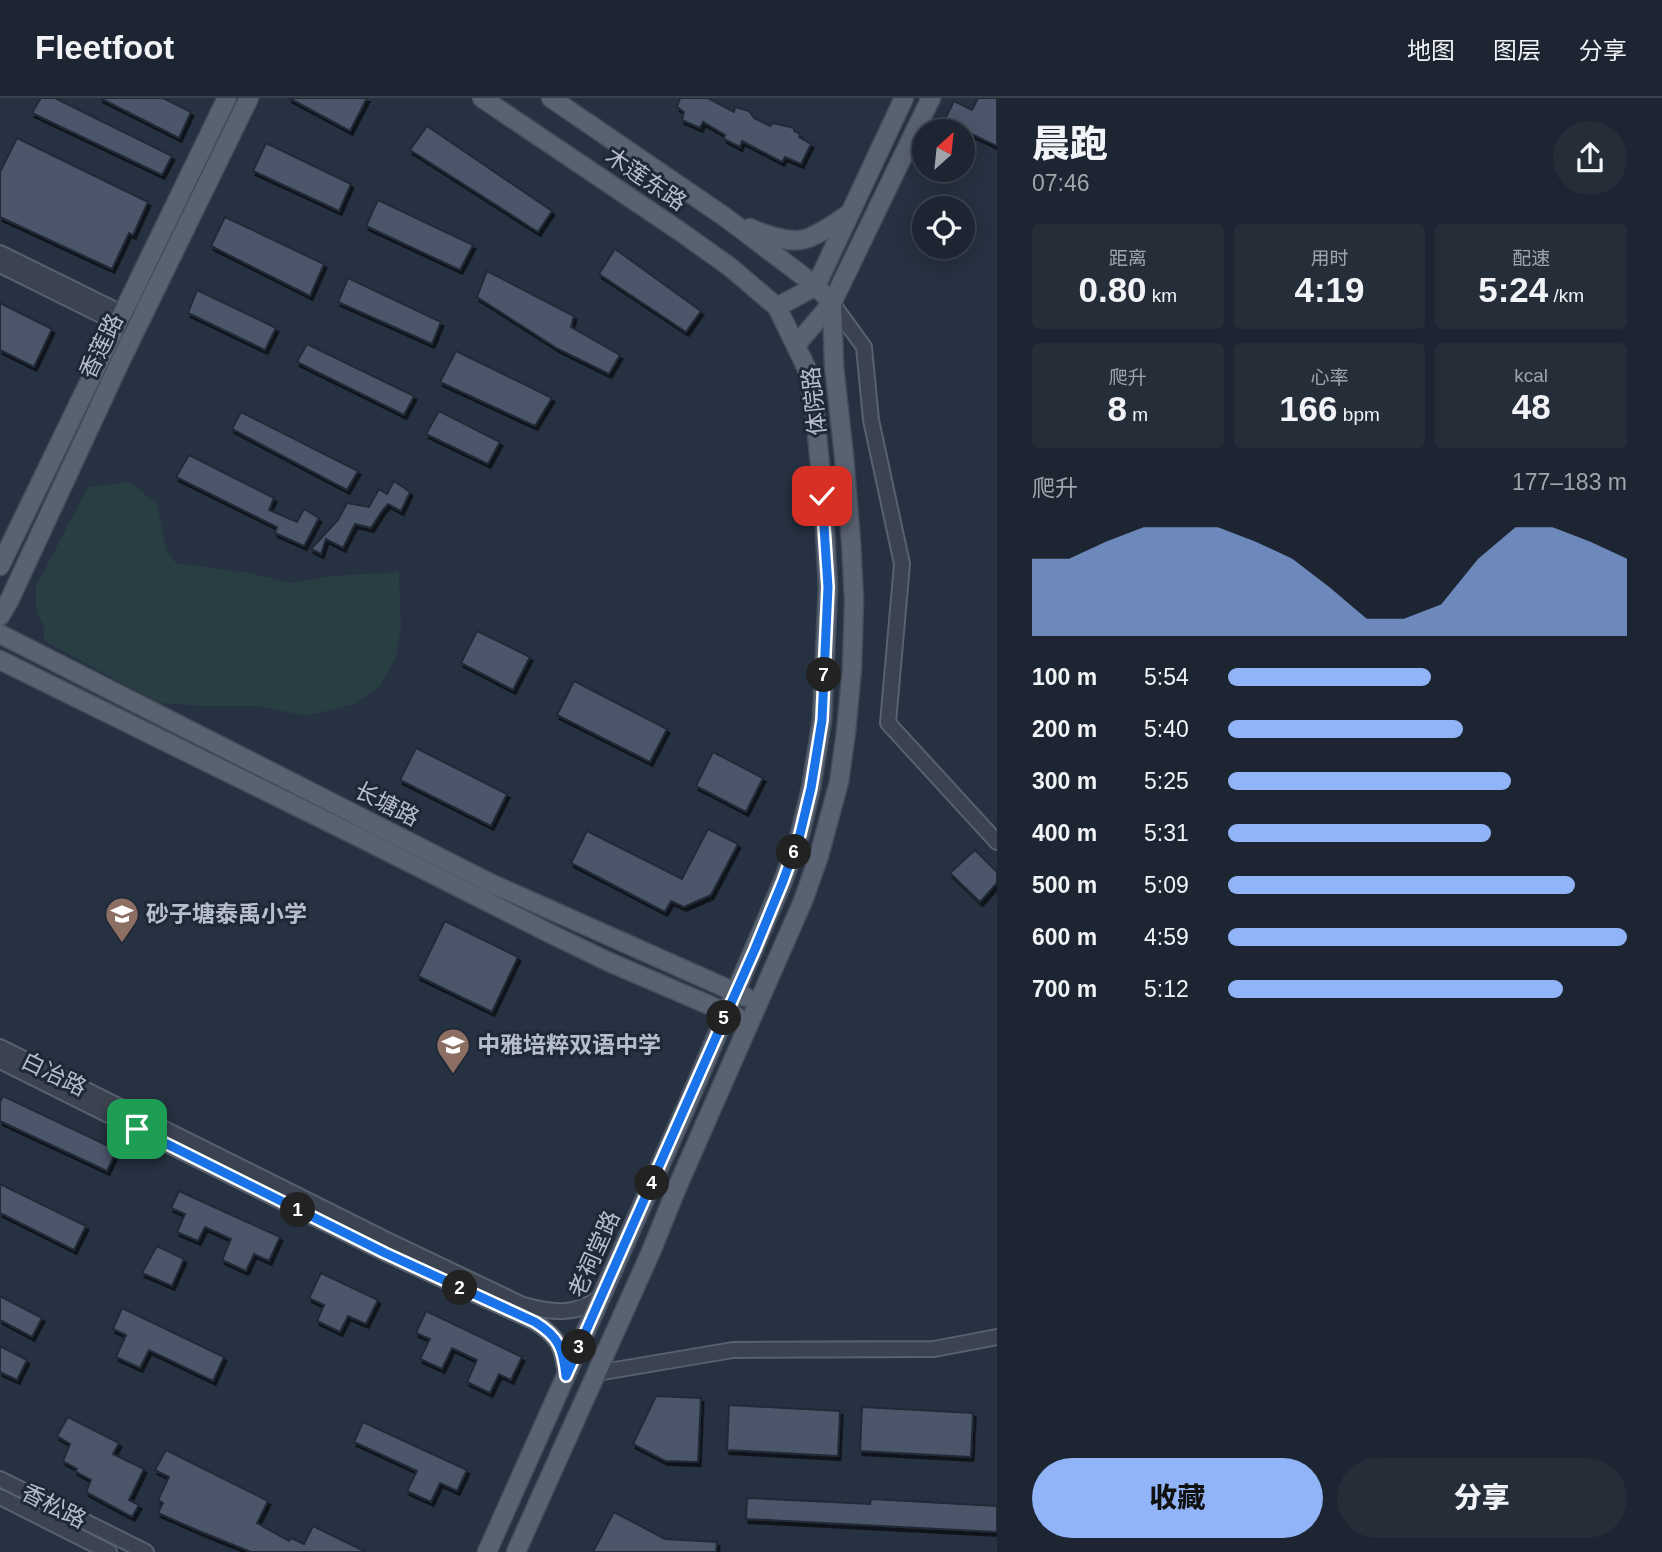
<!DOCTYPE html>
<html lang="zh">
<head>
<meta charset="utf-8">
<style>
	body { margin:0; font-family:Helvetica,"Noto Sans SC",sans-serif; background:#252d39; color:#f1f3f6; height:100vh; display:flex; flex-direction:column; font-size:26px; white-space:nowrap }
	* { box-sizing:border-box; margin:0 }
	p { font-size:23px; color:#a0a5ab }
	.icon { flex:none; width:38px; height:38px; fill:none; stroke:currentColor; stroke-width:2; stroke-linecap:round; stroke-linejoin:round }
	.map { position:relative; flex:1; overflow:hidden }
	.side { display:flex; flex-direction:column; background:#1c2531; width:665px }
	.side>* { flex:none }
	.needle { width:46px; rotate:27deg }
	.fabs { position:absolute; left:912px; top:21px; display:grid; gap:14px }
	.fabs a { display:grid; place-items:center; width:63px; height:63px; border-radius:50%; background:#1c2531; box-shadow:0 4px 18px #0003,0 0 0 2px #3a424d; font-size:35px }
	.pin { position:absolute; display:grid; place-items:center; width:60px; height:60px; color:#fff; margin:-30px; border-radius:14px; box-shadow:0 4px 10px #0006 }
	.km { position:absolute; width:35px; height:35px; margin:-18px; border-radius:50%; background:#222; color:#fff; font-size:19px; line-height:35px; text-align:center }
	.round { display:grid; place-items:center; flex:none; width:74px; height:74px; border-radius:37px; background:#252d39 }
	.headline { display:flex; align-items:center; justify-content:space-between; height:119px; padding:0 35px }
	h1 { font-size:38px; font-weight:800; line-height:52px }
	.stats { display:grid; grid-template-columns:repeat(3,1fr); gap:10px; height:119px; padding:7px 35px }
	.stats div { display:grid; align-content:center; border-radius:7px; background:#252d39; text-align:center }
	.stats b { font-size:35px; font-weight:800 }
	.stats small { font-size:19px; font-weight:400 }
	.stats p { font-size:19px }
	.chart { height:196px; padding:14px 35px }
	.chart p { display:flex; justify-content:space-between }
	.chart svg { width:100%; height:126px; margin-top:7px; fill:#90b4f7; opacity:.7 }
	.action { display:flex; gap:14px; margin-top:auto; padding:14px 35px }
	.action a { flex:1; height:80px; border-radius:42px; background:#90b4f7; color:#111; font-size:28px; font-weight:800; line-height:80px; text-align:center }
	.action a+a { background:#252d39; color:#f1f3f6 }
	ul { padding:0 35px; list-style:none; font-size:23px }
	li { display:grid; grid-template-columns:112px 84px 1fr; align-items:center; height:52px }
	li i { height:18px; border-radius:9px; background:#90b4f7 }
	header { display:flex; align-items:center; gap:42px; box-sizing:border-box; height:98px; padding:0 35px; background:#1c2531; border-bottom:2px solid #3a424d }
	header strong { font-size:33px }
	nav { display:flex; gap:38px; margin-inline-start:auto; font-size:24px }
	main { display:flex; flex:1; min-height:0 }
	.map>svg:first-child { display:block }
	.green { fill:#283e42 }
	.building { fill:#4c576a; stroke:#212a38; stroke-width:2; filter:url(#shadow) }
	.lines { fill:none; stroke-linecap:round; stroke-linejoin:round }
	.minor-casing { stroke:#58616e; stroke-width:18 }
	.major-casing { stroke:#444c5a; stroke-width:21 }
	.minor { stroke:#3b4351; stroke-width:14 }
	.major { stroke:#596271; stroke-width:18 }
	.route-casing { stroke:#fff; stroke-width:14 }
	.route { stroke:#1a73e8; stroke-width:9 }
	.labels { text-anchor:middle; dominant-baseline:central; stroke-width:6; stroke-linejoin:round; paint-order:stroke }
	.street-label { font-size:23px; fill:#b7becb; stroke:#1f2836 }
	.poi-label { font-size:23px; font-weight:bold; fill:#b7becb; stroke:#1f2836; text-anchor:start }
</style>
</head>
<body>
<header>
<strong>Fleetfoot</strong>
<nav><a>地图</a><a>图层</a><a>分享</a></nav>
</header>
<main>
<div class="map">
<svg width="997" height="1454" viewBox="0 0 997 1454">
	<defs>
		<filter id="shadow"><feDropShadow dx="2.5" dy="4" stdDeviation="0" flood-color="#0009"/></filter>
	</defs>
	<rect width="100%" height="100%" fill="#263141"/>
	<path class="green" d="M130 384 157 406 167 453 176 465 249 475 292 485 333 478 399 474 401 529 396 559 379 590 354 606 306 618 259 608H206L158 605 43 542C46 527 44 531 39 519 35 509 36 498 36 488L88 389Z"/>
	<g class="building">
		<polygon points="41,0 55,0 172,58 162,77 32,15"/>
		<polygon points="100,0 163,0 191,14 179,40"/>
		<polygon points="289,0 367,0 350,33"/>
		<polygon points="680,0 708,0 734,14 735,9 749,13 754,20 770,28 773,25 794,30 794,33 800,36 799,39 811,46 801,66 785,59 782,64 742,43 740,49 724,41 725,37 703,24 700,30 682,22 684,14 677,9"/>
		<polygon points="978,0 997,0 997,48 944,23 954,3 972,12"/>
		<polygon points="427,28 552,113 538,134 410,52"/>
		<polygon points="17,40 148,104 133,137 129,135 112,171 0,119 0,74"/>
		<polygon points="266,45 351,86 339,113 253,73"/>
		<polygon points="378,102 473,147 460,172 366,128"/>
		<polygon points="225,119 324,166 310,198 211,148"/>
		<polygon points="615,151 701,213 686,234 599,176"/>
		<polygon points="487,173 574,218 571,229 620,257 609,276 558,251 477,199"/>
		<polygon points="348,180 441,224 432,246 338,204"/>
		<polygon points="197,192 276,230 265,252 188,215"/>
		<polygon points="0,205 52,231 34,269 0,252"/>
		<polygon points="307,246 414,298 404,317 297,264"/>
		<polygon points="456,253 552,300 535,328 440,284"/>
		<polygon points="439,313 500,344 488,366 426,336"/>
		<polygon points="241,314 358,373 347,392 232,331"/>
		<polygon points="189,357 274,400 269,412 297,424 304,411 319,420 304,448 275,435 277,429 176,379"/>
		<polygon points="394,383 410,394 401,413 388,406 382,413 371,430 355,426 343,450 326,441 321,456 311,451 338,422 347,405 369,409 379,391 387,396"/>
		<polygon points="477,533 530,559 513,592 461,565"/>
		<polygon points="574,583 667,631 650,664 557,617"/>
		<polygon points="416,650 507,696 491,728 400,682"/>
		<polygon points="713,654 763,680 746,714 696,688"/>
		<polygon points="708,731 738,746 711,797 684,809 671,803 665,814 571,765 587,733 682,781"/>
		<polygon points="975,752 997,774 997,785 980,804 950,775"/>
		<polygon points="445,823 518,859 492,914 418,878"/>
		<polygon points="3,998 117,1052 107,1073 0,1023 0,1004"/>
		<polygon points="0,1086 86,1128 74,1152 0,1115"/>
		<polygon points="179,1093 280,1139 269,1163 254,1156 246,1173 222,1162 231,1141 205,1129 198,1143 177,1134 185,1116 171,1110"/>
		<polygon points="157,1148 184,1161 172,1188 142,1175"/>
		<polygon points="321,1175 378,1202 366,1226 348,1218 340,1234 317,1223 324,1207 309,1200"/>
		<polygon points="0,1198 42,1220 32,1239 0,1222"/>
		<polygon points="122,1210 224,1259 213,1283 149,1252 140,1270 116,1259 126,1237 113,1231"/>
		<polygon points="426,1213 522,1259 511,1282 499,1276 490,1295 467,1284 477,1262 452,1250 442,1271 420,1261 430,1241 416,1235"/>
		<polygon points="0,1248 27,1262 17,1282 0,1274"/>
		<polygon points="656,1298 701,1300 698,1364 665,1363 633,1346"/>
		<polygon points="729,1307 840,1313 838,1358 727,1352"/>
		<polygon points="862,1309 973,1315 971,1359 860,1353"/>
		<polygon points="68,1319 119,1345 113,1356 144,1371 129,1402 139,1407 132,1419 86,1394 91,1382 75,1373 77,1371 63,1363 70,1346 57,1338"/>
		<polygon points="363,1324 467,1372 457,1393 440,1385 431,1404 407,1393 417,1373 354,1344"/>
		<polygon points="166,1352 268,1403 257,1425 289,1443 291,1440 304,1446 313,1428 366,1454 251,1454 199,1433 158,1415 163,1405 158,1402 169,1379 155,1372"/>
		<polygon points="747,1400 870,1406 871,1401 997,1408 997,1434 746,1421"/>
		<polygon points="614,1414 665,1441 717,1444 716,1454 593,1454"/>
	</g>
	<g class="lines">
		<g class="minor-casing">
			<g id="minor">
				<polyline points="0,155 140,224"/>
				<polyline points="0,167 127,230"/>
				<polyline points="832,205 864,249 871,322 902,466 888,625 997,744"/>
				<path d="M0 949 391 1144 523 1207C553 1215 575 1218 601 1199"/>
				<path d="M0 963 385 1155 535 1224C559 1239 563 1250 566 1278"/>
				<polyline points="597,1275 733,1252 934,1251 997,1239"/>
				<polyline points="0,1381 146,1454"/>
				<polyline points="0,1399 109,1454"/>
			</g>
		</g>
		<g class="major-casing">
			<g id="major">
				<polyline points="482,0 681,134 730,169 777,209 808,273 815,316 823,398 828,489 822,622 811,690 800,736 783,783 687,1007 487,1454"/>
				<path d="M750 130C763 136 786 144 800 142 816 140 837 124 850 115"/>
				<polyline points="777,209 816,188 904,0"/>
				<polyline points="796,247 832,205 931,0"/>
				<polyline points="0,468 227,0"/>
				<polyline points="0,518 9,503 120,264 249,0"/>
				<polyline points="0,536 490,785 746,899"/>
				<polyline points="0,562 367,743 549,835 609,864 737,919"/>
				<polyline points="516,1454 650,1156 676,1092 803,803 819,758 839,684 846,634 852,570 854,502 851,443 844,358 834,268 832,205 816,188 725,119 551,0"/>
			</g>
		</g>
		<use href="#minor" class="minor"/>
		<use href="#major" class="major"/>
	</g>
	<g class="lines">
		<g class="route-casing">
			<path id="route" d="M137 1031 385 1155 535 1224C559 1239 563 1250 566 1278L755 851 783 783 800 736 811 690 822 622 828 489 822 398"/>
		</g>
		<use href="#route" class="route"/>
	</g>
	<defs>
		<g id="school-pin" transform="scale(1.75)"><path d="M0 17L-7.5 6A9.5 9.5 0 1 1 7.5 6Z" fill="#8d6e63" stroke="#1f2836"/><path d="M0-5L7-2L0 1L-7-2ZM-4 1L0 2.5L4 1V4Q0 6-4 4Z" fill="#fff"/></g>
	</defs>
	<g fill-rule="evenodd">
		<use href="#school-pin" x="122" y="816"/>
		<use href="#school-pin" x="453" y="947"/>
	</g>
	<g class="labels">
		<g class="street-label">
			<text transform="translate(646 81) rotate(34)">木莲东路</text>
			<text transform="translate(101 248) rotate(-64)">香莲路</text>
			<text transform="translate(814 303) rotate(-96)">体院路</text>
			<text transform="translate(387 706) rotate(27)">长塘路</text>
			<text transform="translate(54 976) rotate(26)">白冶路</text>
			<text transform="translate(594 1156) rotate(-66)">老祠堂路</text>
			<text transform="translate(54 1408) rotate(27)">香松路</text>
		</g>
		<g class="poi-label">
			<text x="146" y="816">砂子塘泰禹小学</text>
			<text x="477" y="947">中雅培粹双语中学</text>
		</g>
	</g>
</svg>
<div class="fabs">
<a><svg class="needle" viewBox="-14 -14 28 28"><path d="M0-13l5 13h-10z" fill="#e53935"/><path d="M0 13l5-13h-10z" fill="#a0a5ab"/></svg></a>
<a><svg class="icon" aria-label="locate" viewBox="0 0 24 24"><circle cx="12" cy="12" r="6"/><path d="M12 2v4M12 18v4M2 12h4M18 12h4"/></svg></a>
</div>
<div class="pin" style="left:137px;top:1031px;background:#1e9e55"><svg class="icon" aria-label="arrive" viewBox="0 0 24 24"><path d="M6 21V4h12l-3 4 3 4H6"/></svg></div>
<div class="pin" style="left:822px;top:398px;background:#d93025"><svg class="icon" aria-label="check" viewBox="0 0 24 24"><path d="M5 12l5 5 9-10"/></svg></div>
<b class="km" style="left:298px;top:1112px">1</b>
<b class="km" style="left:460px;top:1190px">2</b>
<b class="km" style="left:579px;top:1249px">3</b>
<b class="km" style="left:652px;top:1085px">4</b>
<b class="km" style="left:724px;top:920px">5</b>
<b class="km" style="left:794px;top:754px">6</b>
<b class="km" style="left:824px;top:577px">7</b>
</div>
<section class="side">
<div class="headline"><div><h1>晨跑</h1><p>07:46</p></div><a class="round"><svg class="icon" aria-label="share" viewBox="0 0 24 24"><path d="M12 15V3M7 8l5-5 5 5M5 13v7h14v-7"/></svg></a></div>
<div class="stats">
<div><p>距离</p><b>0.80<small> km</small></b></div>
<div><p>用时</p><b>4:19</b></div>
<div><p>配速</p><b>5:24<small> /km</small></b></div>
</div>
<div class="stats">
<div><p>爬升</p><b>8<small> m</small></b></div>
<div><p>心率</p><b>166<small> bpm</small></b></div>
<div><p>kcal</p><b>48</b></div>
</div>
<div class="chart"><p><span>爬升</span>177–183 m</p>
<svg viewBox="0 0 160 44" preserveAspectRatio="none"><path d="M0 44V17L10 17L20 11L30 6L40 6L50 6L60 11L70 17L80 27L90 38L100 38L110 33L120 17L130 6L140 6L150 11L160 17V44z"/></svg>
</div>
<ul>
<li><b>100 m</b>5:54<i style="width:51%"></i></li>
<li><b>200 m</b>5:40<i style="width:59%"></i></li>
<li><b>300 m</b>5:25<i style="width:71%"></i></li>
<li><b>400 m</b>5:31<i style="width:66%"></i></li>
<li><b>500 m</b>5:09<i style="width:87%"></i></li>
<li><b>600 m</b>4:59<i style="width:100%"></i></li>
<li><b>700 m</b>5:12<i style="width:84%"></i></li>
</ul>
<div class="action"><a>收藏</a><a>分享</a></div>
</section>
</main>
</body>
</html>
